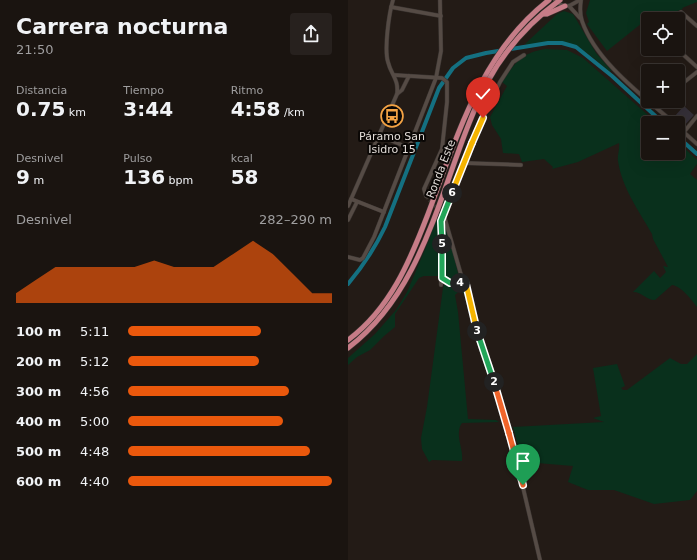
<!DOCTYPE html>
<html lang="es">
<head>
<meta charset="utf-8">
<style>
	body { margin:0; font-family:"DejaVu Sans",sans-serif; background:#27211e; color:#f1f3f6; height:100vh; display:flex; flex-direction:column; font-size:15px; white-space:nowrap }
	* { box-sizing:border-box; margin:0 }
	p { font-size:13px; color:#9f9e9f }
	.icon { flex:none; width:22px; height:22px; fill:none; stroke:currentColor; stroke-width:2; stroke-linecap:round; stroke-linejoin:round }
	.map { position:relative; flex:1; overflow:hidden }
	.panel { display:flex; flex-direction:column; background:#1a1410; width:348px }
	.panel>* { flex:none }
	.controls { position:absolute; left:293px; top:12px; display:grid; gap:8px }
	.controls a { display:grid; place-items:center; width:44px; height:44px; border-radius:4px; background:#1a1410; box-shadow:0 4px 16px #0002,0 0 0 1px #383330; font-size:20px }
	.pin { position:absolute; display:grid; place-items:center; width:34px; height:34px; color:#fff; margin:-41px -17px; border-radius:50% 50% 50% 0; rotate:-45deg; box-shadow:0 0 4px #0007 }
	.pin .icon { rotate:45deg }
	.km { position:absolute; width:20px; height:20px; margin:-10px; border-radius:50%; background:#222; color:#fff; font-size:11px; line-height:20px; text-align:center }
	.round { display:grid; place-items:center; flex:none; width:42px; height:42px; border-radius:4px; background:#27211e }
	.overview { display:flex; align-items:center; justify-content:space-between; height:68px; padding:0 16px }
	h1 { font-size:22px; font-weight:700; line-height:30px }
	.figures { display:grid; grid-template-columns:repeat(3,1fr); gap:6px; height:68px; padding:4px 16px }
	.figures div { display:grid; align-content:center }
	.figures b { font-size:20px; font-weight:700 }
	.figures small { font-size:11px; font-weight:400 }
	.figures p { font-size:11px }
	.chart { height:112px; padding:8px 16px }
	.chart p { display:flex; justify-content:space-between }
	.chart svg { width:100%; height:72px; margin-top:4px; fill:#ea580c; opacity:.7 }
	ul { padding:0 16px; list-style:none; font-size:13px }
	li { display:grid; grid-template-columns:64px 48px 1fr; align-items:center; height:30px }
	li i { height:10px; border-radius:5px; background:#ea580c }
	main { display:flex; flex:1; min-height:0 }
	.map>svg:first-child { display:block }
	.green { fill:#09301c }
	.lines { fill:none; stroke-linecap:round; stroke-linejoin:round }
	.canal { stroke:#147081; stroke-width:4 }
	.building { fill:#353038 }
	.minor-tunnel { stroke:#403833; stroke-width:3.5; stroke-dasharray:3.5 2; stroke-linecap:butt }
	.minor-casing { stroke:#3b3532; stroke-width:4.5 }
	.highway-casing { stroke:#3b3532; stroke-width:6 }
	.minor { stroke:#554b45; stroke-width:3.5 }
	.highway { stroke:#c67c87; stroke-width:5 }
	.split-1-casing { stroke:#fff; stroke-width:8 }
	.split-2-casing { stroke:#fff; stroke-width:8 }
	.split-3-casing { stroke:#fff; stroke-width:8 }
	.split-4-casing { stroke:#fff; stroke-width:8 }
	.split-5-casing { stroke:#fff; stroke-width:8 }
	.split-6-casing { stroke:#fff; stroke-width:8 }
	.split-7-casing { stroke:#fff; stroke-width:8 }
	.split-8-casing { stroke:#fff; stroke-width:8 }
	.split-1 { stroke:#f0652b; stroke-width:5 }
	.split-2 { stroke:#f0652b; stroke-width:5 }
	.split-3 { stroke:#22a559; stroke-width:5 }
	.split-4 { stroke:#f5b400; stroke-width:5 }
	.split-5 { stroke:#22a559; stroke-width:5 }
	.split-6 { stroke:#22a559; stroke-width:5 }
	.split-7 { stroke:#f5b400; stroke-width:5 }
	.split-8 { stroke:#f5b400; stroke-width:5 }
	.labels { text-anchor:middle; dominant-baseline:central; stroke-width:4; stroke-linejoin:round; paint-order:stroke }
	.poi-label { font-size:11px; fill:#e1dbd7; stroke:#0a0705 }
	.street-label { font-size:11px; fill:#e1dbd7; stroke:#0a0705 }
</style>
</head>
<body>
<main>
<section class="panel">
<div class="overview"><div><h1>Carrera nocturna</h1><p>21:50</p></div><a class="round"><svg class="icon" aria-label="share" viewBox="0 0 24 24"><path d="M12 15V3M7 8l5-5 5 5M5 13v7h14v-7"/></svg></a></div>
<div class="figures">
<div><p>Distancia</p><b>0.75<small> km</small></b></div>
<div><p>Tiempo</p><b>3:44</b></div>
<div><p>Ritmo</p><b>4:58<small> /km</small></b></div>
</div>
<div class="figures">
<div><p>Desnivel</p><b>9<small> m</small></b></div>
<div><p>Pulso</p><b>136<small> bpm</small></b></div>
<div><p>kcal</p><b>58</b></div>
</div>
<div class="chart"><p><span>Desnivel</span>282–290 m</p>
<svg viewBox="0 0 160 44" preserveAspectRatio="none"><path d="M0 44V38L10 30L20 22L30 22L40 22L50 22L60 22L70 18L80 22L90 22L100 22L110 14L120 6L130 14L140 26L150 38L160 38V44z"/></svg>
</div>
<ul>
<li><b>100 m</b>5:11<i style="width:65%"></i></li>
<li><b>200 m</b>5:12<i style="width:64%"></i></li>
<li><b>300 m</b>4:56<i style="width:79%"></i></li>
<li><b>400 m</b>5:00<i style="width:76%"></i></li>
<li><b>500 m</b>4:48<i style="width:89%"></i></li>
<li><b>600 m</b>4:40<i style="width:100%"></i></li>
</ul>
</section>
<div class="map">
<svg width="349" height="560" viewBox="0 0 349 560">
	<rect width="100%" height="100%" fill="#231b16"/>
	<g class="green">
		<polygon points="242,0 349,0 349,2 334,8 335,9 329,11 322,19 299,19 259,51 239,24 241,22 238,13"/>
		<path d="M216 11 225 14 248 53 263 70 262 72C244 57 228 39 202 42 194 43 185 46 177 44L209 14Z"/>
		<path d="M197 49 219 50 235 58 309 123H300V153H330V142L349 160V164L342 174 349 180V307C343 299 333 286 324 285L307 300C298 300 294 292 285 292L306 271 312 278 318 272 315 266 320 267 305 239 304 234C291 211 274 188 270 161 269 156 272 149 271 143L230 162 204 169 205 167 196 159 174 162 171 154 155 153 153 139 144 125 142 117 159 86 154 82C167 63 173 53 197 49Z"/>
		<polygon points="88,218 93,222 92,276 76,276 71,278 47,314 47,327 36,336 22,350 9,357 0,365 0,358 27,334 48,310 59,292 81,240"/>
		<polygon points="98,225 111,277 104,281 100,281 96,276 94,226"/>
		<path d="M98 284 116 287 126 327 154 421 127 337 116 294 112 290 107 295 110 312 120 419 148 420 151 422 114 423C106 434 116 449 114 461L84 460 81 462 74 449 73 438 79 407 95 288 96 285Z"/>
		<polygon points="349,354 349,491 342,500 306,504 266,490 240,490 220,482 225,466 177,462 175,464 165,427 256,422 245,418 253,416 245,368 269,364 277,386 273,388 275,390 279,390 322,358 333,364 339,364"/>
	</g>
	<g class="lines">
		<g class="canal">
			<polyline points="330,137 349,154"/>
			<path d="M0 284C15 266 27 248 37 227L91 88 105 68 118 58 138 53 200 43H214L228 47 264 76 315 123"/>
		</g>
	</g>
	<polygon class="building" points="336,106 346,115 335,127 325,118"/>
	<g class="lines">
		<polyline class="minor-tunnel" points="78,196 96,218"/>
		<g class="minor-casing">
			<g id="minor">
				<polyline points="207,0 213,5 221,6 232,0"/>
				<path d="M233 0C232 7 232 15 234 21 248 62 295 96 326 123"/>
				<polyline points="221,6 232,18"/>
				<polyline points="43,7 93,16"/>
				<polyline points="325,19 333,12 349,26"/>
				<polyline points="329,49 349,67"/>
				<polyline points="46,75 94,78 99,82 99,102 94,149 76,189 78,196"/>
				<polyline points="330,87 349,72"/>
				<polyline points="49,94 54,90 61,76"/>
				<polyline points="306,107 313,101"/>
				<polyline points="330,127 349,144"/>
				<polyline points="336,132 349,116"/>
				<polyline points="30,135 61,148"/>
				<polyline points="116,163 173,165"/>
				<polyline points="3,199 36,212"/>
				<path d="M0 206 49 94C51 79 43 75 40 62 36 49 41 13 45 0"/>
				<polyline points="97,219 114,278 118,284 135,352 166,449 192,560"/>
				<polyline points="0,220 9,202"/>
				<polyline points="0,257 12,260 15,258 26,237 88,78 93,51 92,0"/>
				<polyline points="94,278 102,283 118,284"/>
				<polyline points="93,285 93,221 97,210 135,118 152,82 165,62 176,55"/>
			</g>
		</g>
		<g class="highway-casing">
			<g id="highway">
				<polyline points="195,14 199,14 217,6"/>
				<path d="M0 340C42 309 62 261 80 214 109 137 133 52 201 0"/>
				<path d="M0 348C83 285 94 170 140 81 157 50 183 21 212 0"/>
			</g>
		</g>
		<use href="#minor" class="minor"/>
		<use href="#highway" class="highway"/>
	</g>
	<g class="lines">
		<g class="split-1-casing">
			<polyline id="split-1" points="161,433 175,485"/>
		</g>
		<g class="split-2-casing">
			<polyline id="split-2" points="146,382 161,433"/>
		</g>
		<g class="split-3-casing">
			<polyline id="split-3" points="129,331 146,382"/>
		</g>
		<g class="split-4-casing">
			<polyline id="split-4" points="112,283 118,284 129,331"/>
		</g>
		<g class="split-5-casing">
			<polyline id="split-5" points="94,244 94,278 102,283 112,283"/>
		</g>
		<g class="split-6-casing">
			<polyline id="split-6" points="94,244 93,221 104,193"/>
		</g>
		<g class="split-7-casing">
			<polyline id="split-7" points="104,193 124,143"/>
		</g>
		<g class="split-8-casing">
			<polyline id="split-8" points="124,143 135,118"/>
		</g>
		<use href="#split-1" class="split-1"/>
		<use href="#split-2" class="split-2"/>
		<use href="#split-3" class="split-3"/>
		<use href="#split-4" class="split-4"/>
		<use href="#split-5" class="split-5"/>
		<use href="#split-6" class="split-6"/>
		<use href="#split-7" class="split-7"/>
		<use href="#split-8" class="split-8"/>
	</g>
	<defs>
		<g id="bus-ring" transform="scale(1.15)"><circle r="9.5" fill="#0a0705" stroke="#f4a344" stroke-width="1.5"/><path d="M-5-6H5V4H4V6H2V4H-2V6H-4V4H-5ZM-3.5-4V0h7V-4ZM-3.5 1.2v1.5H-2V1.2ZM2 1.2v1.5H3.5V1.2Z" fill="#f4a344"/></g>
	</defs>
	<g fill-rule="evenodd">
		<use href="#bus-ring" x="44" y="116"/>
	</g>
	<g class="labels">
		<g class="poi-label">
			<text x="44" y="136">Páramo San<tspan x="44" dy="13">Isidro 15</tspan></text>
		</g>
		<g class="street-label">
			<text transform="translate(93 169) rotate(-69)">Ronda Este</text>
		</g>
	</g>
</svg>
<div class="controls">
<a><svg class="icon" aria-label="locate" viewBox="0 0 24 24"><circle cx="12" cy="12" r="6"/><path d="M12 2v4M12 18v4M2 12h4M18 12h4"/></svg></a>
<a>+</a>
<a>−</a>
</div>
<div class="pin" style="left:175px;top:485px;background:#1e9e55"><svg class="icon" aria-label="arrive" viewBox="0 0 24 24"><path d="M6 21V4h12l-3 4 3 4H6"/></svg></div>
<div class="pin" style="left:135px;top:118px;background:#d93025"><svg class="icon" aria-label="check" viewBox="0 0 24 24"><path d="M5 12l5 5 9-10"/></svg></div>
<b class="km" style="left:146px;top:382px">2</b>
<b class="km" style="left:129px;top:331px">3</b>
<b class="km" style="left:112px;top:283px">4</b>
<b class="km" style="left:94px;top:244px">5</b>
<b class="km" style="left:104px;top:193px">6</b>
</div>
</main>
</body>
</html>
